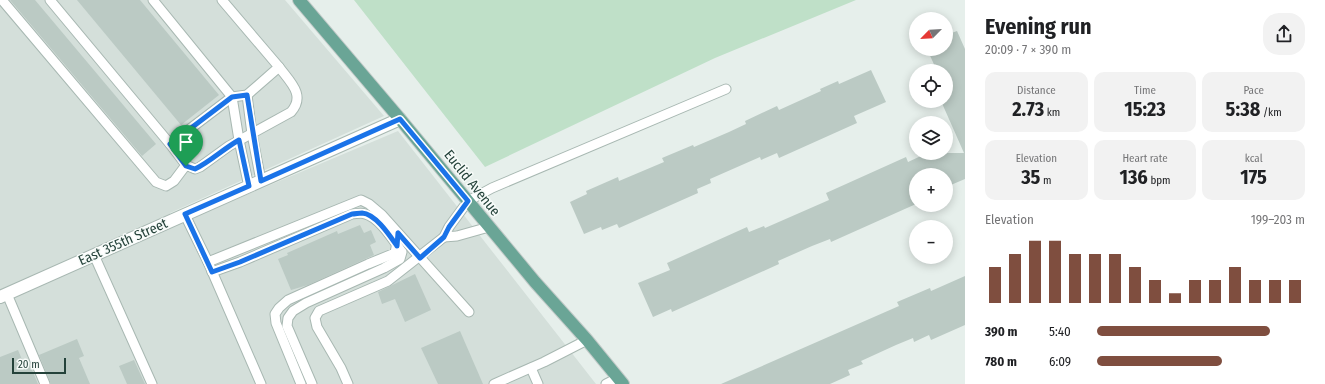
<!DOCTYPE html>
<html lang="en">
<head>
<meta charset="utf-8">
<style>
	body { margin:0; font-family:"Fira Sans Condensed",sans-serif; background:#f2f2f2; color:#202124; height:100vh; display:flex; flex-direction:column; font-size:15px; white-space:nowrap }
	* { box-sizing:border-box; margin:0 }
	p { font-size:13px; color:#757577 }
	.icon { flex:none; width:22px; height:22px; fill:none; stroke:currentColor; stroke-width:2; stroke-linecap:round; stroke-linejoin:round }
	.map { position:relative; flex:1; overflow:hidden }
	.side { display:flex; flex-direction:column; background:#fff; width:360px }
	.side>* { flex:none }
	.needle { width:26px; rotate:246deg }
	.buttons { position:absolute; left:909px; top:12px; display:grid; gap:8px }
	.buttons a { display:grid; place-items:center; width:44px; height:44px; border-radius:50%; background:#fff; box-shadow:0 2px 10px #0003; font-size:20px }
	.scale { position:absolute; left:12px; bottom:10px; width:54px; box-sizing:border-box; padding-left:4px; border:2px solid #24423a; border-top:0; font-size:11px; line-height:14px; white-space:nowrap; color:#24423a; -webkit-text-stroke:3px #f7fbf9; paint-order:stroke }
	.pin { position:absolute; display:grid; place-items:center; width:34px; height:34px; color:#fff; margin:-41px -17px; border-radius:50% 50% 50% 0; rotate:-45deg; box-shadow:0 0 4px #0007 }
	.pin .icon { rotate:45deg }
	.round { display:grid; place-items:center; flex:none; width:42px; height:42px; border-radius:16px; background:#f2f2f2 }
	.summary { display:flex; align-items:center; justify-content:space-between; height:68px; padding:0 20px }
	h1 { font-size:22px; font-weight:700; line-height:30px }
	.metrics { display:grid; grid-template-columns:repeat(3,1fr); gap:6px; height:68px; padding:4px 20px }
	.metrics div { display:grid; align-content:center; border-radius:10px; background:#f2f2f2; text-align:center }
	.metrics b { font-size:20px; font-weight:700 }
	.metrics small { font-size:11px; font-weight:400 }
	.metrics p { font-size:11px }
	.chart { height:112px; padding:8px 20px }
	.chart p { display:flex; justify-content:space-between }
	.chart svg { width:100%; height:72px; margin-top:4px; stroke:#7f4e3f; stroke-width:6 }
	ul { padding:0 20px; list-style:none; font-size:13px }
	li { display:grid; grid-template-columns:64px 48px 1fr; align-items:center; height:30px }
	li i { height:10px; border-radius:5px; background:#7f4e3f }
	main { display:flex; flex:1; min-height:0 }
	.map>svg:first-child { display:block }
	.built { fill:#d4dfda }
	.green { fill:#bfe0c8 }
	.building { fill:#bbcac4 }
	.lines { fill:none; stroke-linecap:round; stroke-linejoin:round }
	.service-casing { stroke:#a8b8b2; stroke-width:11 }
	.minor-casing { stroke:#a8b8b2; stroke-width:14 }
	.primary-casing { stroke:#c2cac8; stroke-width:14 }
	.service { stroke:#fff; stroke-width:9 }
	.minor { stroke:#fff; stroke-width:12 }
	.primary { stroke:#6aa596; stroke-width:12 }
	.route-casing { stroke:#fff; stroke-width:8 }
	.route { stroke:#1a73e8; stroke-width:5 }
	.labels { text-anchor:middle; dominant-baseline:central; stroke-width:3; stroke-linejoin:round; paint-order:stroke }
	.street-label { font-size:14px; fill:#24423a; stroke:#f7fbf9 }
</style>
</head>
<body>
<main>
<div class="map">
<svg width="965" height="384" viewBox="0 0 965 384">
	<rect width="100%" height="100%" fill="#e6efeb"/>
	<polygon class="built" points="0,0 285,0 384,116 170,213 170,227 398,131 596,384 0,384"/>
	<polygon class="green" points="354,0 856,0 715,58 485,167"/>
	<g class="building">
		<polygon points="10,0 35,0 156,144 142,156"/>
		<polygon points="77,0 140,0 219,95 181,125"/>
		<polygon points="957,31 965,49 965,179 946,187 946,175 916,175 916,204 831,242 830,239 812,246 778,261 779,264 672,312 671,309 653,317 638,283 670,270 667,263 747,227 749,232 764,226 765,228 829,200 826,193 906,157 908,162 923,155 924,158 935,153 964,153 941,101 946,101 946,71 937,71 927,49 946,49 946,35"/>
		<polygon points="871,70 886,102 854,116 857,123 779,158 777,153 761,160 760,157 710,179 711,183 697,189 698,193 619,228 617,224 602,230 601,227 584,234 570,202 587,194 586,191 618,177 619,181 664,162 662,158 693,145 694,147 729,132 746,124 745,121 777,106 779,110 821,91 820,89 838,81 839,84"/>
		<polygon points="360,225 364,233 371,230 376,242 370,245 374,255 308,285 291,290 278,259 288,255 287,253 337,231 338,234"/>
		<polygon points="415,274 431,310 405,322 395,299 382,304 378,292"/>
		<polygon points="965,276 965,325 931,340 929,335 914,342 913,338 896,345 861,361 863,364 848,370 850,375 830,384 721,384 899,306 897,302 930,288 931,291"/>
		<polygon points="460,331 483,384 438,384 421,348"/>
		<polygon points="77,339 84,356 79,358 90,384 51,384 39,355"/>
		<polygon points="18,350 23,362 28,360 38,384 0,384 0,357"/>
		<polygon points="134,360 145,384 127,384 119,366"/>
	</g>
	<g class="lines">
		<g class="service-casing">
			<g id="service">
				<polyline points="2,0 156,182 166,186 174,181 186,165"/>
				<path d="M50 0 170 144 186 165 195 169 200 167 229 146 291 112C306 95 290 82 279 67"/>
				<polyline points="153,0 232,97 247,95 279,67 222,0"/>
				<polyline points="247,95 252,134 261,181"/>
				<polyline points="170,144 232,97 239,140 249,187"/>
				<polyline points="185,215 208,262 261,384"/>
				<polyline points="444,237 457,236 489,227"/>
				<polyline points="94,255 152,384"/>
				<polyline points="208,262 361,200 369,204 382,215 469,312"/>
				<path d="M212 272 240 262 352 214C356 214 361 212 365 214 380 218 393 240 402 252L400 259 384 268 306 303 293 311 288 318 287 326 312 384"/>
				<polyline points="7,294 45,384"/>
				<polyline points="531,368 538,384"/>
				<polyline points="301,384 276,323 275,314 279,308 288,300 368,264 395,253 397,242"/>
				<polyline points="348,384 341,368 317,327 315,318 319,311 388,281 444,237 449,227 468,201 492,188 726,89"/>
				<polyline points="494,384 544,362 587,340"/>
				<polyline points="606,384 618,378"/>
			</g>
		</g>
		<g class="minor-casing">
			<polyline id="minor" points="0,297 400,119"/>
		</g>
		<g class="primary-casing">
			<polyline id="primary" points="299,0 400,119 535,282 587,340 623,384"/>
		</g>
		<use href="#service" class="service"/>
		<use href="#minor" class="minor"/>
		<use href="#primary" class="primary"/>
	</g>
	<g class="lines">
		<g class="route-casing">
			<path id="route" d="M247 95 261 181 400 119 468 201 449 227 444 237 420 258 398 233 397 246C390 236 376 214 362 213 359 213 355 214 352 214L240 262 212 272 185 214 249 186 239 140C223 149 210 162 195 169L186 166 170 144 232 97Z"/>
		</g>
		<use href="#route" class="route"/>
	</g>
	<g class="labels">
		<g class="street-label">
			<text transform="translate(472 183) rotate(51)">Euclid Avenue</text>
			<text transform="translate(123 242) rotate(-24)">East 355th Street</text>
		</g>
	</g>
</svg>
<div class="buttons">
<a><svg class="needle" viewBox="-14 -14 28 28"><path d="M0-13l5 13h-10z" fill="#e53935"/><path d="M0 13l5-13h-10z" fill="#757577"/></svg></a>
<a><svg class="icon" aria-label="locate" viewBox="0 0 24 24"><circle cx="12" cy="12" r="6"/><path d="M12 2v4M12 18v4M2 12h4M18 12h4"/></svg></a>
<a><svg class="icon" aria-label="layers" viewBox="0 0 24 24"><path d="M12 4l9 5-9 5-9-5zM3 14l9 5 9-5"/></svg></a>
<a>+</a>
<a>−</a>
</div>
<div class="scale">20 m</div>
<div class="pin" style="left:186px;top:166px;background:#1e9e55"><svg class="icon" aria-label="arrive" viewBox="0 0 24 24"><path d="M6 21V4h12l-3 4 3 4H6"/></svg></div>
</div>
<section class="side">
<div class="summary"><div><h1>Evening run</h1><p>20:09 · 7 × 390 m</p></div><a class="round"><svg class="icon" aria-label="share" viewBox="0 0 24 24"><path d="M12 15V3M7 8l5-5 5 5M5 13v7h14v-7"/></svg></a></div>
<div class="metrics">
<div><p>Distance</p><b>2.73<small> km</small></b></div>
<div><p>Time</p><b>15:23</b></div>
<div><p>Pace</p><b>5:38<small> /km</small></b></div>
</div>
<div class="metrics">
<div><p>Elevation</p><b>35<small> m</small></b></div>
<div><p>Heart rate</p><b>136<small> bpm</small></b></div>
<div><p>kcal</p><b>175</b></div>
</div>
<div class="chart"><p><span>Elevation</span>199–203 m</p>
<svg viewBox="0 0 160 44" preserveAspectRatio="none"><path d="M5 44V22M15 44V14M25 44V6M35 44V6M45 44V14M55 44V14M65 44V14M75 44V22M85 44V30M95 44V38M105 44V30M115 44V30M125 44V22M135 44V30M145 44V30M155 44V30"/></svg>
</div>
<ul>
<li><b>390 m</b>5:40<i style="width:83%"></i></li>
<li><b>780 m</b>6:09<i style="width:60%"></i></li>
</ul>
</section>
</main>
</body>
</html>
